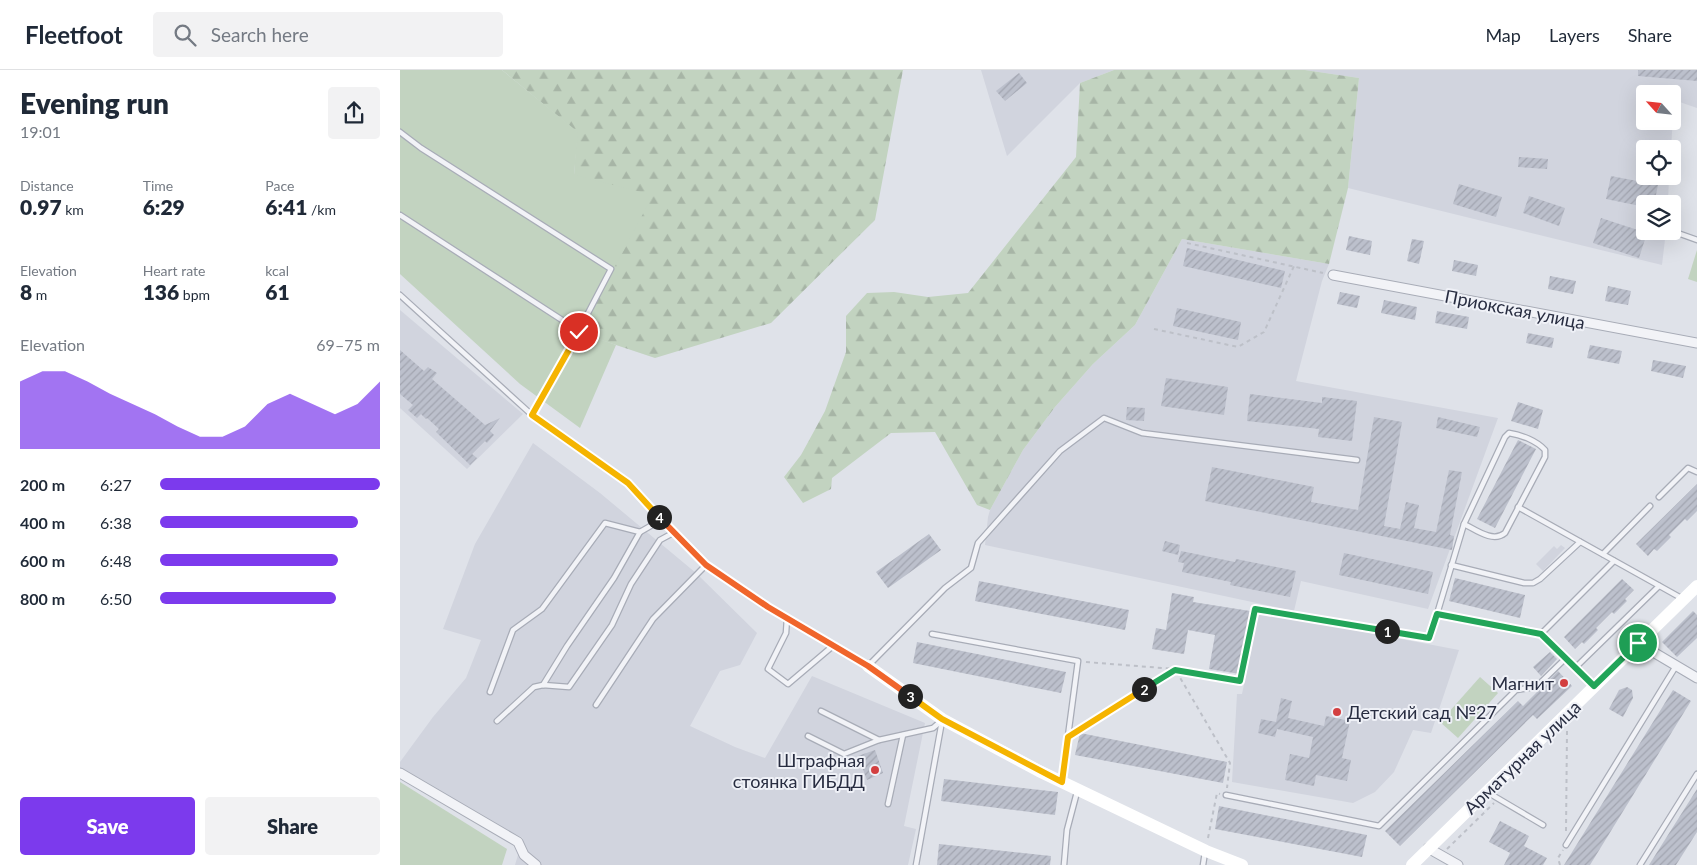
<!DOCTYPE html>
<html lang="en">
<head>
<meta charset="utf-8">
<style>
	body { margin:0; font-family:Lato,sans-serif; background:#f2f2f3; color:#1f2937; height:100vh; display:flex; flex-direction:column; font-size:19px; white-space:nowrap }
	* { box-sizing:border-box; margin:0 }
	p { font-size:16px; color:#747a83 }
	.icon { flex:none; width:28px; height:28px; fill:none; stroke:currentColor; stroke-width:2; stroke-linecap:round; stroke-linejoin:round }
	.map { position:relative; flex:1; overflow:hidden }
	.sheet { display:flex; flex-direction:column; background:#fff; width:400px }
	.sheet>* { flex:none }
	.needle { width:32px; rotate:297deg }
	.tools { position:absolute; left:1236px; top:15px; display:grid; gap:10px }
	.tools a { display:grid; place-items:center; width:45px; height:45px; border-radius:5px; background:#fff; box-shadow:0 5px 20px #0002; font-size:25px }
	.pin { position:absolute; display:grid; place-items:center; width:42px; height:42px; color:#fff; margin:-21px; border:2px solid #fff; border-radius:50%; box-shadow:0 1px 5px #0007 }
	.km { position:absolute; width:25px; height:25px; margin:-12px; border-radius:50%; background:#222; color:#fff; font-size:14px; line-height:25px; text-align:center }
	.round { display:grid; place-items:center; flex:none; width:52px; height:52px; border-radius:5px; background:#f2f2f3 }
	.headline { display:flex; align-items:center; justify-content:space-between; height:85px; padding:0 20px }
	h1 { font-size:28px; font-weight:800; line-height:38px }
	.metrics { display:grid; grid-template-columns:repeat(3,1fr); gap:8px; height:85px; padding:5px 20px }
	.metrics div { display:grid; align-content:center }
	.metrics b { font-size:21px; font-weight:800 }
	.metrics small { font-size:14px; font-weight:400 }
	.metrics p { font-size:14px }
	.chart { height:140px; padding:10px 20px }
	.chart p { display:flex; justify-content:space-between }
	.chart svg { width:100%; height:90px; margin-top:5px; fill:#7c3aed; opacity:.7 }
	.primary-button { display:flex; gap:10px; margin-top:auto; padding:10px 20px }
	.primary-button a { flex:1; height:58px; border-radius:5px; background:#7c3aed; color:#fff; font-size:20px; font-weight:800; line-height:58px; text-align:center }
	.primary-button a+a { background:#f2f2f3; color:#1f2937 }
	ul { padding:0 20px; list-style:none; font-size:16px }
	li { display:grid; grid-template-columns:80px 60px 1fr; align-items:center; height:38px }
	li i { height:12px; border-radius:6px; background:#7c3aed }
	header { display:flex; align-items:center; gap:30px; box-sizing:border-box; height:70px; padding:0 25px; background:#fff; border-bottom:1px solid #e0e1e3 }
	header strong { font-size:24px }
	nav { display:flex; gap:28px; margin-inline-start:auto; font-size:18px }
	.search { width:350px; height:45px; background:#f2f2f3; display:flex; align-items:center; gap:12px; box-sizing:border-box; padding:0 18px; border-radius:5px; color:#747a83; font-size:19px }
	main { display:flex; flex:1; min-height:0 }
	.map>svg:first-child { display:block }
	.built { fill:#d1d4de; fill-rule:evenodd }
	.forest { fill:url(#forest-firs) }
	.green { fill:#c2d3c0 }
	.building { fill:url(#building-hatch) }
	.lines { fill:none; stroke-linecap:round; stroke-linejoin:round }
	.lane-casing { stroke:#a8acb7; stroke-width:7 }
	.street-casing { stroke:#a8acb7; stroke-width:11 }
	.path { stroke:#bdc0c8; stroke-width:2; stroke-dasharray:4 4; stroke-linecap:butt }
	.lane { stroke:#f2f3f7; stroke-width:4.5 }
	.street { stroke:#f2f3f7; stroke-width:9 }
	.secondary { stroke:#fff; stroke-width:12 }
	.split-1-casing { stroke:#fff; stroke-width:10 }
	.split-2-casing { stroke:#fff; stroke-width:10 }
	.split-3-casing { stroke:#fff; stroke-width:10 }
	.split-4-casing { stroke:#fff; stroke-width:10 }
	.split-5-casing { stroke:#fff; stroke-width:10 }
	.split-1 { stroke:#22a559; stroke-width:6 }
	.split-2 { stroke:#22a559; stroke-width:6 }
	.split-3 { stroke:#f5b400; stroke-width:6 }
	.split-4 { stroke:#f0652b; stroke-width:6 }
	.split-5 { stroke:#f5b400; stroke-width:6 }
	.poi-dot { fill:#d33f40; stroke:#eff1f7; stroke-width:2 }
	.labels { text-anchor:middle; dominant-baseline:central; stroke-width:4; stroke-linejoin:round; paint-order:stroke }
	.street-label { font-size:18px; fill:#282d41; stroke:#eff1f7 }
	.poi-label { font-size:18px; fill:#282d41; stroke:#eff1f7; text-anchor:end }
</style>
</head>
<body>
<header>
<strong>Fleetfoot</strong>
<div class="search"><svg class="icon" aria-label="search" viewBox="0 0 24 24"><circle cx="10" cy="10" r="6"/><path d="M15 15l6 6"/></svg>Search here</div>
<nav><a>Map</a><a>Layers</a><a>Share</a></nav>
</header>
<main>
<section class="sheet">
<div class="headline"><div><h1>Evening run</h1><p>19:01</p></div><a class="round"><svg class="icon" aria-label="share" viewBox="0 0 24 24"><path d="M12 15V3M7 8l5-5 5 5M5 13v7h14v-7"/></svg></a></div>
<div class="metrics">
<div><p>Distance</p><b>0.97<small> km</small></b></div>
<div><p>Time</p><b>6:29</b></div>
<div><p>Pace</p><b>6:41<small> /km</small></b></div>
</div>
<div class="metrics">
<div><p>Elevation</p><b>8<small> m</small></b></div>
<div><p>Heart rate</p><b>136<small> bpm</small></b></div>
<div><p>kcal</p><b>61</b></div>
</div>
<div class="chart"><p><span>Elevation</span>69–75 m</p>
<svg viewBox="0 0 160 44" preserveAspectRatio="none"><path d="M0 44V11L10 6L20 6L30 11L40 17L50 22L60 27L70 33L80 38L90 38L100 33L110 22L120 17L130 22L140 27L150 22L160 11V44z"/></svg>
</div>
<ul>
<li><b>200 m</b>6:27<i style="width:100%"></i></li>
<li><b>400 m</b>6:38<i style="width:90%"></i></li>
<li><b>600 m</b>6:48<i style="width:81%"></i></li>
<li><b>800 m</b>6:50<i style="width:80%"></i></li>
</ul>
<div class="primary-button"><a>Save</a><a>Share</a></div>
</section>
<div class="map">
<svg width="1297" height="795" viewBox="0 0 1297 795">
	<defs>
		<pattern id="forest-firs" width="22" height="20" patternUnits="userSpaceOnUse" patternTransform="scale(1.25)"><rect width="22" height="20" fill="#c2d3c0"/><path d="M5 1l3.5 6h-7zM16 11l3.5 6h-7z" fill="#a7b5a6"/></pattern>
		<pattern id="building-hatch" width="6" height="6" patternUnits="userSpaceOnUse" patternTransform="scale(1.25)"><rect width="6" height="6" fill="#bcc0cc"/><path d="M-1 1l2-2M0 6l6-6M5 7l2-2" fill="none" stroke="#a2a5b0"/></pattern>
	</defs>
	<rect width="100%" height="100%" fill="#dfe2e9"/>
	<g class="built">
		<polygon points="581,0 714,0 680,13 607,86"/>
		<path d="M905 0H1297V38L1274 30 1271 79H1245V106H1269L1268 134H1245V161H1266L1262 195 948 118 959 8ZM1245 24H1272V51H1245Z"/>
		<polygon points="782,169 929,194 922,211 896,311 1098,348 1028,539 901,511 894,541 585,475 588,447 590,440 623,380 655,337 693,294 735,255"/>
		<polygon points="0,240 123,344 67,399 0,338"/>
		<polygon points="133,373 200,423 296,503 357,563 340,595 320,601 290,656 335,677 365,688 412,606 525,653 504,756 516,759 508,795 115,795 123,768 83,748 0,699 0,692 33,647 66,608 81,570 43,559 75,474"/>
		<polygon points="1161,475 1165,478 1143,501 1136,494 1154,476 1157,479"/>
		<polygon points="859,542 1059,580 1031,663 1013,660 994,702 975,722 953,733 832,712 837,624 842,624"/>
	</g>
	<g class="forest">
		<polygon points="102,0 503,0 475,150 371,253 255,288 180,263 174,105 177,62"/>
		<polygon points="714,0 905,0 959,8 948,118 929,194 782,169 735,255 693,294 655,337 623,380 590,440 577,435 535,362 491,363 432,408 431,419 403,433 384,407 401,385 425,341 446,282 446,246 467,223 494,222 528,227 568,223 676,87 680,13"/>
	</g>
	<g class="green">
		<polygon points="0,0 102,0 178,62 174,105 253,125 180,262 216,275 180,358 120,314 0,204"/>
		<polygon points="1297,180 1297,212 1288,209"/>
		<polygon points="1080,607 1098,623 1058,668 1040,652"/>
		<polygon points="0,712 107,779 102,795 0,795"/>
	</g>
	<g class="building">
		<polygon points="1238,0 1297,0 1297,11 1238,6"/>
		<polygon points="619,3 627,13 605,31 596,21"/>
		<polygon points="1119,87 1148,89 1147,99 1118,97"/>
		<polygon points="1211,106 1258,115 1254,134 1245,134 1245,137 1206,129"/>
		<polygon points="1059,114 1102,127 1096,147 1053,134"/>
		<polygon points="1129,126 1165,138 1159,156 1123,143"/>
		<polygon points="1201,148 1247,163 1239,188 1193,173"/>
		<polygon points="949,166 972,171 970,185 946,180"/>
		<polygon points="1012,169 1024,171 1019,194 1007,191"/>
		<polygon points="787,178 885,201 881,218 783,196"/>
		<polygon points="1054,190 1078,195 1076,206 1052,201"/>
		<polygon points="1150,206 1176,211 1173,224 1148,219"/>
		<polygon points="1208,216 1231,221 1228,235 1205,231"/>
		<polygon points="940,222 960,226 957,238 937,234"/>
		<polygon points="984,230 1017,237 1015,250 981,243"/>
		<polygon points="777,238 841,252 838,270 773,256"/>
		<polygon points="1037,241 1069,247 1067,259 1035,253"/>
		<polygon points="1128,263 1154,268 1152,278 1126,273"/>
		<polygon points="1190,275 1222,281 1219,294 1187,288"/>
		<polygon points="0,280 24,301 28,297 37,303 32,309 85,355 100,348 90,361 94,365 87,373 85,371 72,384 77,388 70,395 36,362 39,359 27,348 26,349 21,344 17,348 8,340 13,335 0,324"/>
		<polygon points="1253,290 1286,296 1283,308 1251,301"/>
		<polygon points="766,308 828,317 824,345 761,336"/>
		<polygon points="850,324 922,333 922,327 957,331 952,371 918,367 919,359 847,351"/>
		<polygon points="1118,332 1143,340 1138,359 1111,351"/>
		<polygon points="727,337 745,338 744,351 726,350"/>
		<polygon points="974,347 1002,352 984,456 1000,459 1006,432 1019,435 1014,458 1036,462 1049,400 1062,402 1050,465 1054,466 1052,480 805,431 812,397 914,417 911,432 958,440"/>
		<polygon points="1038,347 1080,357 1077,367 1036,358"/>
		<polygon points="1118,370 1136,379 1095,458 1077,449"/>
		<polygon points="1297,414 1297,441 1287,451 1285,449 1269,465 1271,467 1257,481 1254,479 1248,486 1236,474"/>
		<polygon points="529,464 541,480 488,518 476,502"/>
		<polygon points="765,471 780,475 778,485 762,481"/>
		<polygon points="781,481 835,492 836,489 896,501 890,527 830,515 831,512 782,502 784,493 778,492"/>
		<polygon points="944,483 1033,502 1028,524 939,505"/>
		<polygon points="1055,508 1125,525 1120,548 1049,531"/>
		<polygon points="1222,509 1234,520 1225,529 1227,531 1214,544 1212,542 1196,558 1198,560 1184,574 1182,572 1175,579 1164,567"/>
		<polygon points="579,511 729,540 725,560 575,531"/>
		<polygon points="772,523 794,527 793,532 850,541 840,604 809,599 815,565 788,560 784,584 752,579 756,558 766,560"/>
		<polygon points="1293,541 1297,545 1297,568 1277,587 1262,572"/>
		<polygon points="517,572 666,602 661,623 513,593"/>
		<polygon points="1150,582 1157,589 1141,606 1133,597"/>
		<polygon points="1158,601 1172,616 1137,649 1133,645 1000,776 985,761 1118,631 1123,636"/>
		<polygon points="1227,617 1232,620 1233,628 1223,647 1209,639 1219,620"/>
		<polygon points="1273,620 1291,631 1190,795 1164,795"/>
		<polygon points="881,628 892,631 888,648 924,656 926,646 950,651 942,688 951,690 947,711 916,705 914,716 885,710 890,684 909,688 913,667 877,659 875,667 858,663 861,649 876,652"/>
		<polygon points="680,663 827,692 823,713 675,685"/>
		<polygon points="475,680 483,703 467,710 458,686"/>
		<polygon points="544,709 658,722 655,745 541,731"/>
		<polygon points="1297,719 1297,762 1276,795 1249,795"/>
		<polygon points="819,736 967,765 962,787 815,759"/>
		<polygon points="1100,751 1129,766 1124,776 1147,788 1143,795 1104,795 1110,783 1089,772"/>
		<polygon points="539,774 651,786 650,795 537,795"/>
	</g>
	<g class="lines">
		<g class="lane-casing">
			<g id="lane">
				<polyline points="0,62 21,78 211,199 175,268 132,345"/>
				<polyline points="0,145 179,261"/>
				<polyline points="1272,161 1297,170"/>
				<polyline points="0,225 132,345 228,413 273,463 306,495 368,537 468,596 545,518 571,498 578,473 660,381 704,348 742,363 957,390"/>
				<path d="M1109 363C1122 365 1137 371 1145 380V387L1105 463C1093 473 1076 460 1064 454L1105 367Z"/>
				<polyline points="1259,427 1288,398 1297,402"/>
				<polyline points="1118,437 1283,529"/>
				<polyline points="1064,454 1037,544 1141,564 1194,616"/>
				<polyline points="1203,484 1250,436"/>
				<polyline points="1051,495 1124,513 1133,513 1140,509 1180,472"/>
				<polyline points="387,548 386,563 368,599 388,614 434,575"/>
				<polyline points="532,564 678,591 662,711"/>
				<polyline points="1141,564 1214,491"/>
				<polyline points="1175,598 1259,516"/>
				<polyline points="143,615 167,576 214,508 240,462"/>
				<polyline points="90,622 113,560 142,539 205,453 240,462 261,450"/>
				<polyline points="196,635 253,549 306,495"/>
				<polyline points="421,641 479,670 533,658 540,652"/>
				<polyline points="97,651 134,617 143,615 169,617 212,555 231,514 260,470 273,463"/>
				<polyline points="408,666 444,684 479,670"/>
				<polyline points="1087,722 1143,755"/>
				<polyline points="826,725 979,756 1116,620 1136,617 1166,588"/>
				<polyline points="488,734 503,665"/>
				<polyline points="1166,775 1276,596"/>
				<polyline points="516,795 542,651"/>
				<polyline points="664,795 667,760 677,722"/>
				<polyline points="803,795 805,782"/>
				<polyline points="1240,795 1297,704"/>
			</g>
		</g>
		<g class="street-casing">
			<g id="street">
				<polyline points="933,205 1297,273"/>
				<polyline points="1238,573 1297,608"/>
				<polyline points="0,703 118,772 124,785 136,795"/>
				<polyline points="1028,778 1058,795"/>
			</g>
		</g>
		<g class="path">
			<polyline points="787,173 923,203"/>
			<polyline points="754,259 838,277 864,262 894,196"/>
			<polyline points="686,592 775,599 840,611 855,539 1029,569 1035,550"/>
			<polyline points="676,662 775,599 830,693 827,718"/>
			<polyline points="1166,761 1167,661"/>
			<polyline points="808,768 817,723 820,724"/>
			<polyline points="1047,779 1094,733"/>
			<polyline points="1160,795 1158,788 1163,780"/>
		</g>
		<use href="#lane" class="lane"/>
		<use href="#street" class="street"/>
		<g class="secondary">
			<polyline points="468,596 542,649 639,701 806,781 842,795"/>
			<polyline points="1012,795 1297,516"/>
		</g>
	</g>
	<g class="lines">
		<g class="split-1-casing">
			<polyline id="split-1" points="987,561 1029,568 1037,544 1141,564 1194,616 1238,573"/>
		</g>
		<g class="split-2-casing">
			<polyline id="split-2" points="744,619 775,600 840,611 855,539 987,561"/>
		</g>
		<g class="split-3-casing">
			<polyline id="split-3" points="510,626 542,649 662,712 668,667 744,619"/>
		</g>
		<g class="split-4-casing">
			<polyline id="split-4" points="259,447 306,495 368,537 468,596 510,626"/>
		</g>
		<g class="split-5-casing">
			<polyline id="split-5" points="179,262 132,345 228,413 259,447"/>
		</g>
		<use href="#split-1" class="split-1"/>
		<use href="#split-2" class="split-2"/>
		<use href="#split-3" class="split-3"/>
		<use href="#split-4" class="split-4"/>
		<use href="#split-5" class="split-5"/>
	</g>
	<g class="poi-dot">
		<circle cx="1164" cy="613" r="5"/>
		<circle cx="937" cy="642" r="5"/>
		<circle cx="475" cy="700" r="5"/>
	</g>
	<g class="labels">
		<g class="street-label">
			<text transform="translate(1115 239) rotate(11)">Приокская улица</text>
			<text transform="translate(1122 687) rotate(-44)">Арматурная улица</text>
		</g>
		<g class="poi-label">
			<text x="1154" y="613">Магнит</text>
			<text x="947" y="642" text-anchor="start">Детский сад №27</text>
			<text x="465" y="690">Штрафная<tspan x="465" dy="21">стоянка ГИБДД</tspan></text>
		</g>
	</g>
</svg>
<div class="tools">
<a><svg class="needle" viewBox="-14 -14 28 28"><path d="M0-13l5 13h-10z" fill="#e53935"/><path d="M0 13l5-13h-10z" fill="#747a83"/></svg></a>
<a><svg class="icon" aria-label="locate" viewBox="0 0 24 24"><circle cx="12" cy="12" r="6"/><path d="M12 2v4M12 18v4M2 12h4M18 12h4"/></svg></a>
<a><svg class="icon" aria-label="layers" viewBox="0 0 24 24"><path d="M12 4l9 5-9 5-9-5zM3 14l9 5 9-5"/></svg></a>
</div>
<div class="pin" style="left:1238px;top:573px;background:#1e9e55"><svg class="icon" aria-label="arrive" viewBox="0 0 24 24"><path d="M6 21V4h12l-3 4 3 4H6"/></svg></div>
<div class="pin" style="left:179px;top:262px;background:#d93025"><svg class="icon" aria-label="check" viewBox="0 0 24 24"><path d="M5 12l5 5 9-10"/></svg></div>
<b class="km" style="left:987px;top:561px">1</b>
<b class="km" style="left:744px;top:619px">2</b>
<b class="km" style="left:510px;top:626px">3</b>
<b class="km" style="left:259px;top:447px">4</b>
</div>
</main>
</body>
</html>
